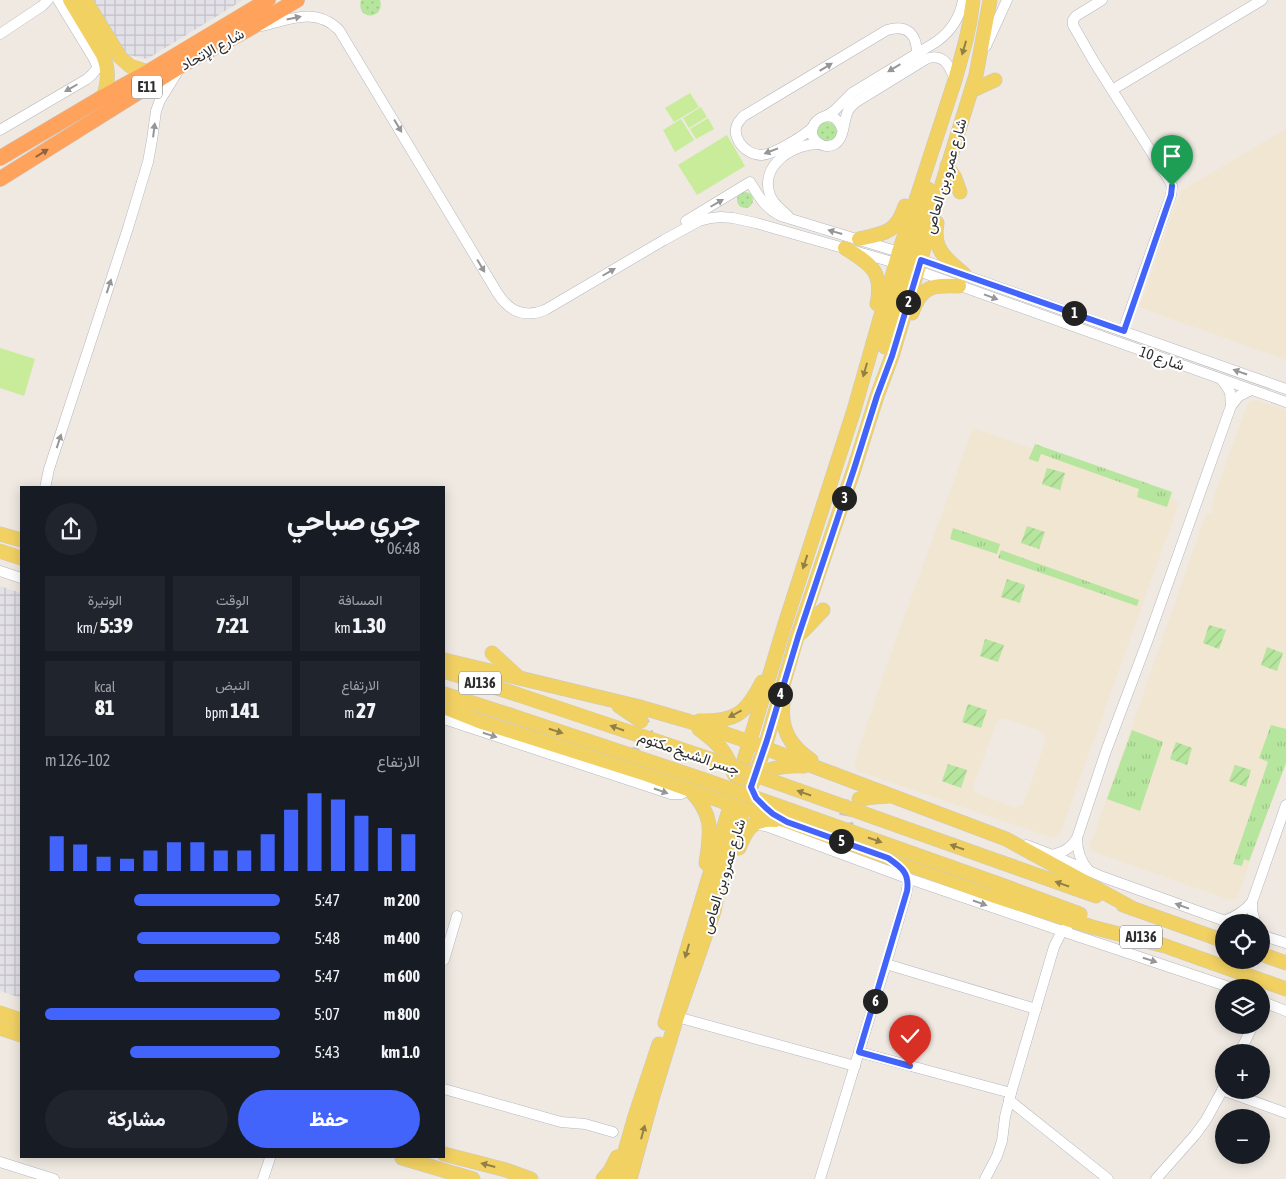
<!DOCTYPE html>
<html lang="ar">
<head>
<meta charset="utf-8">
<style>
	body { margin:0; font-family:"Asap Condensed",Vazirmatn,sans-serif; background:#20242c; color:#f1f3f6; direction:rtl; height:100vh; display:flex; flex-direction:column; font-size:19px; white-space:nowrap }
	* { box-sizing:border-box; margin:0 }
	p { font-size:16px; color:#9ea1a6 }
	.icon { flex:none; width:28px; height:28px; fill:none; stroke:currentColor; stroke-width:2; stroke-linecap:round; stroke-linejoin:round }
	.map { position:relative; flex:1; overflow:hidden; direction:ltr }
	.panel { position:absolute; left:20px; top:486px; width:425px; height:672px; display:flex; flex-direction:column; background:#171b24; border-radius:0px; box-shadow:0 2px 12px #0003; direction:rtl }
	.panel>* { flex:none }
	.tools { position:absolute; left:1215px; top:914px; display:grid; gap:10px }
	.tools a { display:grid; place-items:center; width:55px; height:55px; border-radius:50%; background:#171b24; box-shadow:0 2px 12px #0003; font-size:25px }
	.pin { position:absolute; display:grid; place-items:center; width:42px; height:42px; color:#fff; margin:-51px -21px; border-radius:50% 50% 50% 0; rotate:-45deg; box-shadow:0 0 5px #0007 }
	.pin .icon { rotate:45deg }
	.km { position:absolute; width:25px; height:25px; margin:-12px; border-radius:50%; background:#222; color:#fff; font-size:14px; line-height:25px; text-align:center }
	.round { display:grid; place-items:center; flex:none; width:52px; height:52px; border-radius:26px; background:#20242c }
	.summary { display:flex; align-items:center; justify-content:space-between; height:85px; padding:0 25px }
	h1 { font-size:28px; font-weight:800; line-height:38px }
	.metrics { display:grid; grid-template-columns:repeat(3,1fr); gap:8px; height:85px; padding:5px 25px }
	.metrics div { display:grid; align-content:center; border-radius:0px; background:#20242c; text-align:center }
	.metrics b { font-size:21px; font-weight:800 }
	.metrics small { font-size:14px; font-weight:400 }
	.metrics p { font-size:14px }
	.chart { height:140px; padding:10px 25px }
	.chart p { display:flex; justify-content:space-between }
	.chart svg { width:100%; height:90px; margin-top:5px; stroke:#4264fb; stroke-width:6 }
	.button { display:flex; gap:10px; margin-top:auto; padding:10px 25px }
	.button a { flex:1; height:58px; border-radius:30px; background:#4264fb; color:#fff; font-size:20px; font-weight:800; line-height:58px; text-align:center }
	.button a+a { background:#20242c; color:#f1f3f6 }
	ul { padding:0 25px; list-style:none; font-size:16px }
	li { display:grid; grid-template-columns:80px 60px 1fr; align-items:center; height:38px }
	li i { height:12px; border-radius:6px; background:#4264fb }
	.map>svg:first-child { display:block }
	.industrial { fill:url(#industrial-grid) }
	.education { fill:#f0e6d1; fill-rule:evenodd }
	.grass { fill:url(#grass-dots) }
	.park { fill:url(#park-tufts) }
	.garden { fill:url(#garden-furrows) }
	.pitch { fill:#c9ec9a }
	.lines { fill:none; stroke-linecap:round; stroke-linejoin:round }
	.major-tunnel { stroke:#c8c4bd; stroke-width:14; stroke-dasharray:14 7; stroke-linecap:butt }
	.minor-casing { stroke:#b4b7c1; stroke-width:11 }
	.major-casing { stroke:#c9c9c9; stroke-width:15 }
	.highway-casing { stroke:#c9c9c9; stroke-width:16 }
	.minor { stroke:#fff; stroke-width:10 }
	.major { stroke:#f2d163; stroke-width:14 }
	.highway { stroke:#ffa35c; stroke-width:15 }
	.major-bridge-casing { stroke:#c9c9c9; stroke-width:15; stroke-linecap:butt }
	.major-bridge { stroke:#f2d163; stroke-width:14 }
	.oneway { fill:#969696 }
	.oneway2 { fill:#908048 }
	.oneway3 { fill:#8c6343 }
	.route-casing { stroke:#fff; stroke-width:10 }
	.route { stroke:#4264fb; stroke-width:6 }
	.labels { text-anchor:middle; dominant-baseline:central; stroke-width:4; stroke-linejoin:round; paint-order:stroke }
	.shield { fill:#fff; stroke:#6d6d6d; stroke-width:1 }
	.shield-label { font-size:14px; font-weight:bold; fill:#2e2e2e }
	.street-label { font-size:15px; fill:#2e2e2e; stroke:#fff }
</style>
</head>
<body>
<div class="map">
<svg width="1286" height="1179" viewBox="0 0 1286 1179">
	<defs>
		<pattern id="industrial-grid" width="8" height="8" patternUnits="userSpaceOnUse" patternTransform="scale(1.25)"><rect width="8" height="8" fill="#e3e1e8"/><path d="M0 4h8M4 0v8" fill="none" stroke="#c3c1c7"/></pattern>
		<pattern id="grass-dots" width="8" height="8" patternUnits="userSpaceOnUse" patternTransform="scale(1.25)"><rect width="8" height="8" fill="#b6e59e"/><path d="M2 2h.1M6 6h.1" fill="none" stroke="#9dc588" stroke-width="1.8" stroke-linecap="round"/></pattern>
		<pattern id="park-tufts" width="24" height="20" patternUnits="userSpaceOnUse" patternTransform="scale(1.25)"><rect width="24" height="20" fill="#b6e59e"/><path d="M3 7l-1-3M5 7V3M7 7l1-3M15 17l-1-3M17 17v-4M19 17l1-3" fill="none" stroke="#9dc588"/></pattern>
		<pattern id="garden-furrows" width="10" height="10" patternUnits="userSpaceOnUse" patternTransform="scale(1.25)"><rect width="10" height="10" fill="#b6e59e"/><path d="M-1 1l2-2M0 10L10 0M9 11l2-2" fill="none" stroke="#9dc588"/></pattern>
	</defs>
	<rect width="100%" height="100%" fill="#efe9e1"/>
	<g class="industrial">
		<polygon points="91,0 243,0 147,59 124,54"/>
		<polygon points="0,586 21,593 21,998 0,991"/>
	</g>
	<g class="education">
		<polygon points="1286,129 1286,360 1139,307 1181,191"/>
		<polygon points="1256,400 1286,410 1286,763 1237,898 1230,900 1092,851 1089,845 1094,835 1206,514 1213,513 1212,502 1248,403"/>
		<path d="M973 428 1172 497 1179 503 1060 834 1053 838 858 771 854 763 886 667ZM1004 718 1043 732 1046 740 1023 805 1016 808 976 793 973 787 997 721Z"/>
	</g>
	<g class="grass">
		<path d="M361 0H380C386 20 355 21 361 0Z"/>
		<circle cx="827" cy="132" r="10"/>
		<circle cx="745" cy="200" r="8"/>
	</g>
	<g class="park">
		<polygon points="1035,444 1172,492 1167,507 1137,497 1139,489 1041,454 1038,462 1029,459"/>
		<polygon points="953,528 1000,544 997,554 950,539"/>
		<polygon points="1001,550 1139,600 1137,606 998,558"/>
		<polygon points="1271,725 1286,729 1286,763 1249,861 1244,859 1242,866 1233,864 1268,762 1259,758"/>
		<polygon points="1132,730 1163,742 1140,811 1107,799"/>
	</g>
	<g class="garden">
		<polygon points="1047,468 1065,473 1060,490 1042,484"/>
		<polygon points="1027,526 1045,532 1039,549 1021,543"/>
		<polygon points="1007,579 1025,585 1020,603 1001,597"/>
		<polygon points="1209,625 1226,630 1219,649 1203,643"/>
		<polygon points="985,639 1004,645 998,662 980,656"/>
		<polygon points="1267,647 1283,653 1277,671 1261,665"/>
		<polygon points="968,704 987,710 981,728 962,722"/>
		<polygon points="1176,742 1192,748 1187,765 1170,759"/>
		<polygon points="948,764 967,770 961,788 942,781"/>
		<polygon points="1235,765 1251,770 1246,787 1229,781"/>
	</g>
	<g class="pitch">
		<polygon points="690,93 699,107 674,122 665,108"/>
		<polygon points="701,107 707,117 689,128 683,118"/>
		<polygon points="708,118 714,129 696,139 690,129"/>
		<polygon points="681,119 694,140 675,152 663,130"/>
		<polygon points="727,135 745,166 697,195 678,165"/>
		<polygon points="0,348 35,359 24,396 0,388"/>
	</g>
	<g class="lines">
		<g class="major-tunnel">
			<path d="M628 757C647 752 652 736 641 721"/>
			<path d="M851 836C843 823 844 810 856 801"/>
		</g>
		<g class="minor-casing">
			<g id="minor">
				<polyline points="58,0 94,59 98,68"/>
				<polyline points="1102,0 1076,16 1073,20 1073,25 1093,60 1169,180 1172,186 1171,195 1123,331"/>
				<path d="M262 26C290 19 316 7 339 30L498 294C510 312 525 318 545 310L664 240 699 221 711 218 721 217 733 218 756 223 896 263 1286 402"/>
				<polyline points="0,34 42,6 48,0"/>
				<polyline points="986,46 1007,0"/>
				<polyline points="1112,90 1262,0"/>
				<path d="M826 116 834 111 852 93 936 42C950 32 960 18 963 0"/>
				<path d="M813 127C804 136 773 155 761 155 744 155 727 133 741 119 742 117 745 115 747 114L887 30C907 24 917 34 917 54"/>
				<path d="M842 129C833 100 798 127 818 143 822 146 828 147 833 145 845 140 843 121 848 111 850 107 853 105 856 102L926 59C944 52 950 67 955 80"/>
				<path d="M0 130 87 79C96 72 100 65 103 55"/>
				<path d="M788 216C781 209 773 204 770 195 759 165 794 143 820 144"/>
				<path d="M686 221 750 182C759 197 765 208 781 216L899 252 1286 389"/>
				<polyline points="1222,380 1230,392 1231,406"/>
				<polyline points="45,488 49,469 128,228 148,162 152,140 156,111 160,100 178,71"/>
				<polyline points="0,571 21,578"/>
				<polyline points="444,719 671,794 681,794 689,790"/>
				<polyline points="755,825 766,826 907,878 1062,931 1232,988"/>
				<path d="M1077 838C1077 851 1080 861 1089 871"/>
				<polyline points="1026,845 1052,855 1103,877 1228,922"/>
				<path d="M1052 855C1064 852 1071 848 1077 838L1106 751 1147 642 1231 406 1239 396 1251 390"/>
				<path d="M1224 921C1235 917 1244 912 1252 902"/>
				<polyline points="1255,922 1252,910 1252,902 1286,805"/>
				<polyline points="1261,935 1286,943"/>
				<polyline points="444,960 457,916"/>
				<polyline points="886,964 1036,1009"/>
				<polyline points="1261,1001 1286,1011"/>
				<polyline points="677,1017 855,1066"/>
				<polyline points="859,1052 1011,1093"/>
				<polyline points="1240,1052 1253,1025"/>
				<polyline points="444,1089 561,1122 585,1124 613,1132"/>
				<polyline points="1222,1090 1286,1113"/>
				<polyline points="1009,1100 1108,1179"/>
				<polyline points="0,1162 54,1179"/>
				<polyline points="263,1179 270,1158"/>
				<polyline points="820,1179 886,964 906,895 908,883 905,873"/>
				<polyline points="985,1179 997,1156 1002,1141 1005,1117 1011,1093 1054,947 1062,931 1067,928"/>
				<polyline points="1156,1179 1195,1135 1206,1120 1224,1087"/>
			</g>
		</g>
		<g class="major-casing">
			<g id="major">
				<path d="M70 0 103 55C109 69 109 82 103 97"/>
				<polyline points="85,0 120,57 130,66 148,72"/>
				<polyline points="971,91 995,80"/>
				<polyline points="947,166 955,178 960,192"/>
				<path d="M937 223C932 249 946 259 964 274"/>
				<path d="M859 239C885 233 896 233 905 206"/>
				<path d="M845 248C870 264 884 271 877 304"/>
				<polyline points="914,267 910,256 928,189"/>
				<path d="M912 313C921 286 932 285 959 286"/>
				<polyline points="885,347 906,267 906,258 899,252"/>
				<polyline points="0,534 21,540"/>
				<polyline points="0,551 21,558"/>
				<polyline points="801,633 823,610"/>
				<polyline points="492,653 518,677"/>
				<polyline points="444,660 636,706 688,721 741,739 1006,839 1132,908"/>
				<polyline points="444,671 516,694"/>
				<polyline points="444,694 510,715"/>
				<path d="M783 703C780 729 790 746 811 760"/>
				<polyline points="619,706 641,721"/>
				<polyline points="444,707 479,721 643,773 721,801 787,821 992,895 1092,927 1161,945"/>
				<path d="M699 721C735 722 746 714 762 682"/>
				<path d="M699 729C718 743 727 752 734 774"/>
				<path d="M751 780C766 768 786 765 804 766"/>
				<path d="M690 790C714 815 711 831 706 863"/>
				<polyline points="859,799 874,797 888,796"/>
				<path d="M739 848C746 830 753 818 775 820"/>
				<polyline points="1003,863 1096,896"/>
				<polyline points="996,883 1080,914"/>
				<polyline points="1123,905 1224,941"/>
				<polyline points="1154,942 1286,989"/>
				<polyline points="1261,954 1286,963"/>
				<polyline points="0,1013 21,1020"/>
				<polyline points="665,1023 784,627 854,410 899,252 955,80 966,40 970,21 973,0"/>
				<polyline points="0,1028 21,1035"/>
				<polyline points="444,1154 506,1170 531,1179"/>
				<polyline points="402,1158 473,1179"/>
				<polyline points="603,1179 610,1171 617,1157"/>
				<polyline points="617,1179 635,1116 659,1044"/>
				<polyline points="630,1179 652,1099 677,1017 714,911 719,886 728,855 767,740 797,637 854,469 877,396 892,356 921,259 939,194 976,75 990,0"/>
			</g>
		</g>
		<g class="highway-casing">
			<g id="highway">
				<polyline points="0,158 103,97 148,72 268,0"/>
				<polyline points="0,179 182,65 247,30 297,0"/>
			</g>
		</g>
		<use href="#minor" class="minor"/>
		<use href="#major" class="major"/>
		<use href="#highway" class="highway"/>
		<g class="major-bridge-casing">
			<g id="major-bridge">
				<polyline points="516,694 713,760 1003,863"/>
				<polyline points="510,715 705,780 996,883"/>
			</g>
		</g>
		<use href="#major-bridge" class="major-bridge"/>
	</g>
	<defs><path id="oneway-solid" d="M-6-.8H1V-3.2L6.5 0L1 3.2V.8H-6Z" transform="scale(1.25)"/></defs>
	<g class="oneway">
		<use href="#oneway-solid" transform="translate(294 18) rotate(-12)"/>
		<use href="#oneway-solid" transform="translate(826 67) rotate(-31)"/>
		<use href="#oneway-solid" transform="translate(894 68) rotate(149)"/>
		<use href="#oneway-solid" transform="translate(71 88) rotate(150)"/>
		<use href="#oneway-solid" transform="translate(398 126) rotate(59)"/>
		<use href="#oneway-solid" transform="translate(154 130) rotate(-83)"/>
		<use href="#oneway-solid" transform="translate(771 151) rotate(159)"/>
		<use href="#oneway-solid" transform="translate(717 203) rotate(-30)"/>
		<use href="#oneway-solid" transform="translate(835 232) rotate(-164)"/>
		<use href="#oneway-solid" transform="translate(481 266) rotate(59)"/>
		<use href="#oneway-solid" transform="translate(609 272) rotate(-30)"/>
		<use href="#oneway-solid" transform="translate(109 286) rotate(-72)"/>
		<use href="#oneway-solid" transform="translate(991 297) rotate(20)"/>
		<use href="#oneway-solid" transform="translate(1240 372) rotate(-161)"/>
		<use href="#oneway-solid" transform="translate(59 441) rotate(-72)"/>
		<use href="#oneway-solid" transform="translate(490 735) rotate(18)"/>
		<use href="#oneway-solid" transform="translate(661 791) rotate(19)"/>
		<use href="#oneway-solid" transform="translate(980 903) rotate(19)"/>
		<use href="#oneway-solid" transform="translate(1182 906) rotate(-160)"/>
		<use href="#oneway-solid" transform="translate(1150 960) rotate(18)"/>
	</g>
	<g class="oneway2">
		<use href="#oneway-solid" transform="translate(964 48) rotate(106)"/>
		<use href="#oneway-solid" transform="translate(865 370) rotate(106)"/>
		<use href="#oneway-solid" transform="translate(805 562) rotate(108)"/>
		<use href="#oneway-solid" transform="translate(735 714) rotate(152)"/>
		<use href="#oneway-solid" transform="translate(617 728) rotate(-161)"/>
		<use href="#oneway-solid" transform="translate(556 731) rotate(18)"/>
		<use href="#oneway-solid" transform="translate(804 793) rotate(-161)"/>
		<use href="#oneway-solid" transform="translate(875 840) rotate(19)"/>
		<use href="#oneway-solid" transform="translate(957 847) rotate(-161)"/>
		<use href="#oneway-solid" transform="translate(1062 884) rotate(-161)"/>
		<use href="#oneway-solid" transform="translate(687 951) rotate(106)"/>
		<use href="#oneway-solid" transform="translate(643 1132) rotate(-75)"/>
		<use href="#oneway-solid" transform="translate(488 1165) rotate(-165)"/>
	</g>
	<use class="oneway3" href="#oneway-solid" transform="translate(42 153) rotate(-32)"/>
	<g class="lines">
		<g class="route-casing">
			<path id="route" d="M910 1066 859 1052 907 891C910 873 901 867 888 858L787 822 773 814 766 808 756 798 751 787 767 740 798 637 854 469 877 396 892 356 921 260 1124 331 1171 195 1172 186"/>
		</g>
		<use href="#route" class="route"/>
	</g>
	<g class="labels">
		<g class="shield">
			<rect x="132" y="75.5" width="30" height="23" rx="4"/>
			<rect x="459" y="671.5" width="42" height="23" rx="4"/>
			<rect x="1120" y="925.5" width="42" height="23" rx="4"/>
		</g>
		<g class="shield-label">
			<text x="147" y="87">E11</text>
			<text x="480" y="683">AJ136</text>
			<text x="1141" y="937">AJ136</text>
		</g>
		<g class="street-label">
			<text transform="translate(212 49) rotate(-29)">شارع الإتحاد</text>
			<text transform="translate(945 176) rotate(-74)">شارع عمرو بن العاص</text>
			<text transform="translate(1162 358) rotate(19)">شارع 10</text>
			<text transform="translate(689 753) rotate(19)">جسر الشيخ مكتوم</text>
			<text transform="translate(723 876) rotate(-73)">شارع عمرو بن العاص</text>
		</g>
	</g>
</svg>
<div class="tools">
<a><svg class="icon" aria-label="locate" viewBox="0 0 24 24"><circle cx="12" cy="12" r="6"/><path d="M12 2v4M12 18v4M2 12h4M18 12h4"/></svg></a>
<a><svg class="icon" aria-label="layers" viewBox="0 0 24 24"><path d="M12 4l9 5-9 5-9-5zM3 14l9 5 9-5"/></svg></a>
<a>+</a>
<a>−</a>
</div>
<div class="pin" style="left:1172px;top:186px;background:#1e9e55"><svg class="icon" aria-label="arrive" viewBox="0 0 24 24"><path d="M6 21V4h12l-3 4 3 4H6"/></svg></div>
<div class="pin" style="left:910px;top:1066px;background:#d93025"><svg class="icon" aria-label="check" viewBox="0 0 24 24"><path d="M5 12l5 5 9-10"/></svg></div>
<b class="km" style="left:1074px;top:313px">1</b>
<b class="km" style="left:908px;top:302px">2</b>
<b class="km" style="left:844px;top:498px">3</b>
<b class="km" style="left:780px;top:694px">4</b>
<b class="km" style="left:841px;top:841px">5</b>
<b class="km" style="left:875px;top:1001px">6</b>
<section class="panel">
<div class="summary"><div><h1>جري صباحي</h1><p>06:48</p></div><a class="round"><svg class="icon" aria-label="share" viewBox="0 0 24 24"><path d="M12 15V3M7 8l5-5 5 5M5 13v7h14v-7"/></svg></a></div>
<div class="metrics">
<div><p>المسافة</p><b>1.30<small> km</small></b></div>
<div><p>الوقت</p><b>7:21</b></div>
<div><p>الوتيرة</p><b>5:39<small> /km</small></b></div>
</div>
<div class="metrics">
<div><p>الارتفاع</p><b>27<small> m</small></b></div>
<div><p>النبض</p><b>141<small> bpm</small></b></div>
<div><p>kcal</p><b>81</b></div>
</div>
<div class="chart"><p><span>الارتفاع</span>102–126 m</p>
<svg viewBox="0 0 160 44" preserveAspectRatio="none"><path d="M5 44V27M15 44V31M25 44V37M35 44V38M45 44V34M55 44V30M65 44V30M75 44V34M85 44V34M95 44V26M105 44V14M115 44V6M125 44V9M135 44V17M145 44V23M155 44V26"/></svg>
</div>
<ul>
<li><b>200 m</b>5:47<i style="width:62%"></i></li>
<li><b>400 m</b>5:48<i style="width:61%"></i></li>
<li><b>600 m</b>5:47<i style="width:62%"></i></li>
<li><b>800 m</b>5:07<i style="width:100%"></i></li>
<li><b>1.0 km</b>5:43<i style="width:64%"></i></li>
</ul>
<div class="button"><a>حفظ</a><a>مشاركة</a></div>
</section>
</div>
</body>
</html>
